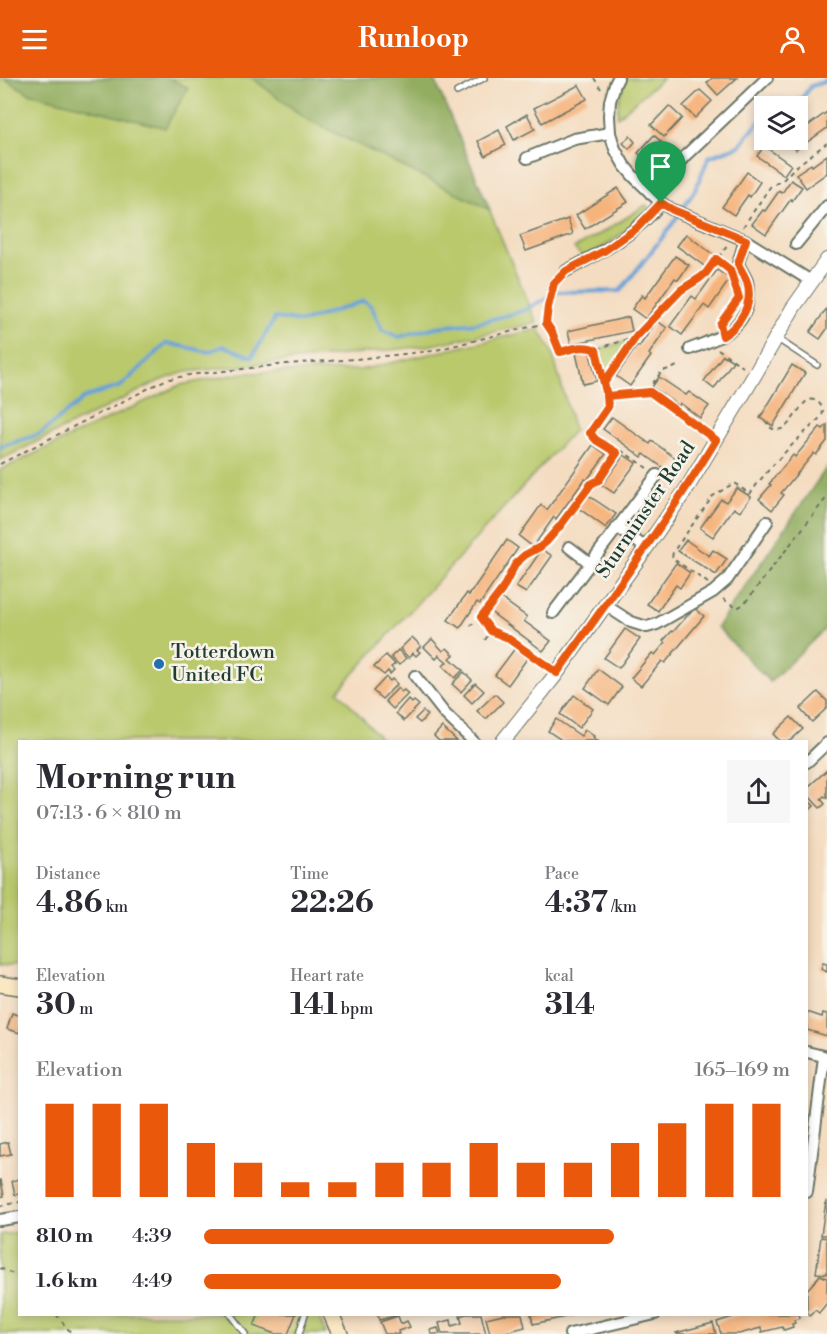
<!DOCTYPE html>
<html lang="en">
<head>
<meta charset="utf-8">
<style>
	body { margin:0; font-family:"Libre Bodoni",serif; background:#f7f7f7; color:#2b2b33; height:100vh; display:flex; flex-direction:column; font-size:22px; white-space:nowrap }
	* { box-sizing:border-box; margin:0 }
	p { font-size:20px; color:#7c7c81 }
	.icon { flex:none; width:33px; height:33px; fill:none; stroke:currentColor; stroke-width:2; stroke-linecap:round; stroke-linejoin:round }
	.map { position:relative; flex:1; overflow:hidden }
	.sheet { position:absolute; left:18px; top:662px; width:790px; height:576px; display:flex; flex-direction:column; background:#fff; border-radius:0px; box-shadow:0 3px 9px #0003 }
	.sheet>* { flex:none }
	.buttons { position:absolute; left:754px; top:18px; display:grid; gap:12px }
	.buttons a { display:grid; place-items:center; width:54px; height:54px; border-radius:0px; background:#fff; box-shadow:0 3px 9px #0003; font-size:30px }
	.pin { position:absolute; display:grid; place-items:center; width:51px; height:51px; color:#fff; margin:-62px -26px; border-radius:50% 50% 50% 0; rotate:-45deg; box-shadow:0 0 6px #0007 }
	.pin .icon { rotate:45deg }
	.round { display:grid; place-items:center; flex:none; width:63px; height:63px; border-radius:0px; background:#f7f7f7 }
	.summary { display:flex; align-items:center; justify-content:space-between; height:102px; padding:0 18px }
	h1 { font-size:33px; font-weight:800; line-height:45px }
	.metrics { display:grid; grid-template-columns:repeat(3,1fr); gap:9px; height:102px; padding:6px 18px }
	.metrics div { display:grid; align-content:center }
	.metrics b { font-size:30px; font-weight:800 }
	.metrics small { font-size:16px; font-weight:400 }
	.metrics p { font-size:16px }
	.chart { height:168px; padding:12px 18px }
	.chart p { display:flex; justify-content:space-between }
	.chart svg { width:100%; height:108px; margin-top:6px; stroke:#ea580c; stroke-width:6 }
	ul { padding:0 18px; list-style:none; font-size:20px }
	li { display:grid; grid-template-columns:96px 72px 1fr; align-items:center; height:45px }
	li i { height:15px; border-radius:8px; background:#ea580c }
	header { display:flex; justify-content:space-between; align-items:center; height:78px; padding:0 18px; background:#ea580c; color:#fff; font-size:27px; font-weight:800 }
	.map>svg:first-child { display:block }
	.green { fill:#b9c96c; stroke:#6c8350; stroke-width:1.5 }
	.forest { fill:#92ad60; stroke:#58754a; stroke-width:1.5 }
	.lines { fill:none; stroke-linecap:round; stroke-linejoin:round }
	.stream { stroke:#66a1d6; stroke-width:4 }
	.building { fill:#f6b47d }
	.service-casing { stroke:#6a7565; stroke-width:8 }
	.minor-casing { stroke:#6a7565; stroke-width:14 }
	.tertiary-casing { stroke:#6a7565; stroke-width:16 }
	.secondary-casing { stroke:#6a7565; stroke-width:18 }
	.path { stroke:#6a7565; stroke-width:2; stroke-dasharray:4.5 4.5; stroke-linecap:butt }
	.service { stroke:#fff; stroke-width:5 }
	.minor { stroke:#fff; stroke-width:10 }
	.tertiary { stroke:#fff; stroke-width:14 }
	.secondary { stroke:#fae7c3; stroke-width:15 }
	.route-casing { stroke:#fff; stroke-width:12 }
	.route { stroke:#ea580c; stroke-width:8 }
	.poi-dot { fill:#1f6fb2; stroke:#f7f3e8; stroke-width:2 }
	.labels { text-anchor:middle; dominant-baseline:central; stroke-width:5; stroke-linejoin:round; paint-order:stroke }
	.street-label { font-size:20px; fill:#1f3d34; stroke:#f7f3e8 }
	.poi-label { font-size:20px; fill:#1f3d34; stroke:#f7f3e8; text-anchor:start }
</style>
</head>
<body>
<header><svg class="icon" aria-label="menu" viewBox="0 0 24 24"><path d="M4 6h16M4 12h16M4 18h16"/></svg>Runloop<svg class="icon" aria-label="person" viewBox="0 0 24 24"><circle cx="12" cy="8" r="4"/><path d="M4 21q1-7 8-7t8 7"/></svg></header>
<div class="map">
<svg width="827" height="1256" viewBox="0 0 827 1256">
	<rect width="100%" height="100%" fill="#f7f3e8"/>
	<filter id="ink" filterUnits="userSpaceOnUse"><feTurbulence type="fractalNoise" baseFrequency=".0167" numOctaves="2"/><feDisplacementMap in="SourceGraphic" scale="12" xChannelSelector="R" yChannelSelector="G"/><feConvolveMatrix kernelMatrix="1 2 1 2 8 2 1 2 1" color-interpolation-filters="sRGB"/></filter>
	<filter id="wash" filterUnits="userSpaceOnUse"><feTurbulence type="fractalNoise" baseFrequency=".008" numOctaves="4" result="noise"/><feDisplacementMap in="SourceGraphic" scale="24" xChannelSelector="R" yChannelSelector="G"/><feGaussianBlur stdDeviation="1.35" result="paint"/><feColorMatrix in="noise" values="0 0 0 0 0 0 0 0 0 0 0 0 0 0 0 0 0 1.4 0 .05"/><feComposite in="paint" operator="in"/></filter>
	<g filter="url(#wash)">
		<rect width="100%" height="100%" fill="#f4dcc0"/>
		<g class="green">
			<polygon points="0,0 434,0 537,245 427,268 185,294 159,303 0,382"/>
			<polygon points="626,0 663,0 617,39 619,20"/>
			<path d="M646 127 650 132C639 141 595 181 582 177 578 176 577 173 574 170L605 153Z"/>
			<polygon points="539,251 552,274 574,352 338,613 383,663 20,663 19,888 0,886 0,392 180,307 243,295 360,292"/>
			<polygon points="624,264 627,266 627,268 607,298 604,298 598,274 603,270"/>
			<polygon points="19,1154 20,1236 318,1236 326,1256 0,1256 0,1157"/>
		</g>
		<g class="forest">
			<polygon points="3,0 170,0 188,10 165,50 29,15"/>
			<polygon points="252,0 434,0 490,132 305,40"/>
			<polygon points="827,389 827,549 770,604 717,549"/>
		</g>
		<g class="lines">
			<g class="stream">
				<polyline points="796,28 811,8 827,3"/>
				<polyline points="0,369 40,356 86,319 121,308 167,265 208,274 224,268 252,279 275,240 303,244 364,223 372,229 382,252 399,259 436,249 477,245 523,233 558,214 620,213 669,151 695,112 709,79 739,68 759,44 765,43"/>
			</g>
		</g>
		<g id="blocks">
			<g class="building">
				<polygon points="712,0 737,0 718,17 707,5"/>
				<polygon points="579,7 587,21 542,45 534,30"/>
				<polygon points="700,12 712,23 695,40 683,28"/>
				<polygon points="669,28 682,40 664,59 651,47"/>
				<polygon points="827,34 827,50 796,72 788,62 798,62 798,55"/>
				<polygon points="527,36 535,51 514,62 507,48"/>
				<polygon points="499,52 506,67 485,78 478,63"/>
				<polygon points="654,57 666,69 650,86 638,75"/>
				<polygon points="630,58 635,64 629,71 623,65"/>
				<polygon points="764,68 791,87 784,97 757,78"/>
				<polygon points="827,77 827,95 806,110 796,96 811,86 812,88"/>
				<polygon points="747,94 760,104 750,119 748,117 734,137 722,129"/>
				<polygon points="791,102 802,109 792,123 791,121 766,156 752,146 763,132 765,133 779,113 782,115"/>
				<polygon points="618,110 628,124 585,151 576,137"/>
				<polygon points="568,141 573,156 526,173 520,158"/>
				<polygon points="686,156 715,178 707,190 677,168"/>
				<polygon points="675,178 689,187 678,202 675,200 646,241 632,231 642,217 645,220"/>
				<polygon points="717,192 730,201 709,231 704,227 682,257 670,248 692,218 696,221"/>
				<polygon points="827,230 827,251 820,261 810,254"/>
				<polygon points="629,239 632,253 571,266 568,253"/>
				<polygon points="657,243 667,250 649,276 651,278 630,308 616,298 637,268 639,269"/>
				<polygon points="589,272 597,303 583,306 576,275"/>
				<polygon points="723,277 733,283 714,311 704,303"/>
				<polygon points="792,287 805,295 773,348 760,340"/>
				<polygon points="659,299 686,317 689,314 709,328 700,340 680,325 679,328 652,309"/>
				<polygon points="612,339 650,366 652,363 678,382 669,394 644,376 642,379 603,351"/>
				<polygon points="827,347 827,363 816,377 814,375 781,415 784,417 772,432 759,421 771,407 769,406 793,377 795,379 820,349 823,351"/>
				<polygon points="593,367 606,376 587,402 585,401 556,441 554,439 533,469 519,458 541,427 547,432"/>
				<polygon points="624,377 636,385 614,415 602,407"/>
				<polygon points="737,410 751,419 740,434 734,430 713,459 700,450 721,421 726,424"/>
				<polygon points="586,416 616,436 606,450 577,429"/>
				<polygon points="507,462 518,470 480,526 477,524 460,550 448,542 467,515 469,517"/>
				<polygon points="686,462 709,478 713,472 727,481 716,497 678,473"/>
				<polygon points="542,471 552,478 526,515 516,509"/>
				<polygon points="676,485 690,495 680,510 676,507 658,533 647,526"/>
				<polygon points="498,518 527,539 524,543 551,563 543,573 488,532"/>
				<polygon points="694,530 704,538 665,585 662,583 641,608 631,600 652,575 655,577 665,565 663,563 672,553 673,554"/>
				<polygon points="625,551 640,561 619,590 604,580"/>
				<polygon points="412,559 421,568 417,572 420,574 416,578 413,575 409,580 400,571"/>
				<polygon points="432,561 443,573 447,570 454,577 450,580 463,592 455,600 443,588 447,584 439,577 436,581 424,569"/>
				<polygon points="516,569 529,578 508,607 495,597"/>
				<polygon points="398,572 406,580 399,587 391,579"/>
				<polygon points="386,577 395,586 391,589 394,592 390,596 388,593 384,597 374,589"/>
				<polygon points="598,591 622,609 609,627 585,610"/>
				<polygon points="464,594 472,602 461,614 452,606"/>
				<polygon points="386,599 390,603 392,601 397,606 382,621 373,613"/>
				<polygon points="475,605 484,613 472,625 464,617"/>
				<polygon points="398,610 401,614 404,612 408,616 393,631 385,623"/>
				<polygon points="818,614 827,623 827,630 812,644 800,631"/>
				<polygon points="495,616 503,624 486,641 477,633"/>
				<polygon points="574,617 593,631 579,650 560,636"/>
				<polygon points="408,621 412,625 414,623 419,627 404,643 396,635"/>
				<polygon points="423,633 427,637 420,645 415,641"/>
				<polygon points="791,639 803,651 790,663 780,663 773,656"/>
				<polygon points="556,641 581,658 585,652 594,658 593,659 598,663 563,663 548,653"/>
				<polygon points="442,649 457,663 439,663 434,658"/>
				<polygon points="827,692 827,720 824,718 821,721 825,726 820,730 807,716 808,712 807,710"/>
				<polygon points="807,721 814,728 807,734"/>
				<polygon points="823,885 827,886 827,894 821,891"/>
				<polygon points="807,934 822,939 823,935 827,936 827,958 807,952"/>
				<polygon points="12,935 20,938 20,955 7,951"/>
				<polygon points="8,1064 11,1076 0,1078 0,1066"/>
				<polygon points="20,1101 20,1116 15,1117 12,1103"/>
				<polygon points="0,1102 1,1102 4,1118 0,1119"/>
				<polygon points="826,1123 827,1123 827,1157 821,1157"/>
				<polygon points="821,1159 827,1160 827,1196 816,1195"/>
				<polygon points="820,1197 827,1200 827,1225 819,1235 815,1232 810,1238 807,1235 807,1212"/>
				<polygon points="259,1236 296,1236 288,1256 275,1256 254,1248"/>
				<polygon points="377,1236 397,1236 397,1237 379,1242"/>
				<polygon points="466,1236 481,1236 486,1256 442,1256 439,1245 451,1242 452,1248 462,1245 460,1238"/>
				<polygon points="503,1236 522,1236 525,1249 498,1256 490,1256 486,1240"/>
				<polygon points="531,1236 569,1236 570,1238 533,1246"/>
				<polygon points="742,1236 799,1236 800,1240 794,1242 795,1245 792,1246 793,1249 784,1252 782,1249 762,1254 761,1250 739,1256 721,1256 717,1244"/>
				<polygon points="398,1238 401,1246 407,1243 410,1249 398,1253 399,1256 385,1256 380,1244"/>
				<polygon points="713,1245 716,1256 677,1256 676,1255"/>
				<polygon points="438,1250 440,1256 431,1256 430,1252"/>
			</g>
		</g>
	</g>
	<g filter="url(#ink)">
		<use href="#blocks" fill-opacity="0" stroke="#6a7565" stroke-width="1.5"/>
		<g class="lines">
			<g class="service-casing">
				<g id="service">
					<polyline points="457,14 484,0"/>
					<polyline points="776,260 817,287"/>
					<polyline points="230,1236 245,1256"/>
					<polyline points="299,1256 305,1236"/>
				</g>
			</g>
			<g class="minor-casing">
				<g id="minor">
					<polyline points="618,0 615,6 610,23 609,38 610,55 615,71 624,87 634,99 661,125 673,132 745,162 811,203"/>
					<polyline points="527,80 574,61 610,55"/>
					<polyline points="651,116 685,78 767,0"/>
					<polyline points="796,166 827,128"/>
					<path d="M566 193C602 174 635 157 661 125"/>
					<path d="M690 271C713 262 741 254 747 227 748 219 749 211 747 203 745 198 741 192 738 186L745 162"/>
					<polyline points="617,449 646,470"/>
					<polyline points="569,469 590,485"/>
					<polyline points="605,527 631,544 647,549 657,546 713,514 727,502 767,444"/>
					<polyline points="553,535 657,397"/>
					<polyline points="415,598 445,636 473,663"/>
					<polyline points="807,684 827,665"/>
					<polyline points="807,974 827,979"/>
					<polyline points="807,1114 824,979"/>
					<polyline points="0,1142 20,1139"/>
					<polyline points="570,1256 655,1236"/>
				</g>
			</g>
			<g class="tertiary-casing">
				<polyline id="tertiary" points="503,663 554,599 646,470 687,410 754,298 793,230 827,182"/>
			</g>
			<g class="secondary-casing">
				<g id="secondary">
					<polyline points="0,906 20,909"/>
					<polyline points="331,1236 340,1256"/>
				</g>
			</g>
			<g class="path">
				<polyline points="594,0 601,11"/>
				<polyline points="743,149 770,109 784,101 794,90 827,65"/>
				<polyline points="716,181 726,189"/>
				<path d="M558 201C551 208 545 233 546 243 547 247 558 268 560 274 572 271 584 266 596 272"/>
				<polyline points="724,241 733,228"/>
				<polyline points="718,271 743,289"/>
				<polyline points="604,305 596,272 605,268 634,260"/>
				<polyline points="647,313 662,293 673,290 679,287"/>
				<polyline points="607,318 650,314 705,354"/>
				<polyline points="0,386 165,302 189,297 286,286 356,281 432,273 546,245"/>
				<polyline points="647,390 622,373 617,375 596,362 590,355 608,329 607,318 604,305 636,259 681,212 700,200 706,195 728,167"/>
				<path d="M708 505 672 480 673 474 713 418 734 405 750 416C770 387 795 364 820 340L823 335C822 330 821 325 816 323 799 312 791 368 767 347V344"/>
				<polyline points="723,521 737,530 744,526 827,419"/>
				<polyline points="481,539 491,553 506,559 548,588"/>
				<path d="M470 548C483 538 495 524 503 510 508 502 511 493 516 486 524 475 537 473 546 464 563 446 576 425 591 406L599 402 617 375"/>
				<polyline points="485,562 491,553"/>
				<polyline points="0,1128 20,1124"/>
				<polyline points="0,1190 20,1199"/>
				<polyline points="56,1236 72,1256"/>
			</g>
			<use href="#service" class="service"/>
			<use href="#minor" class="minor"/>
			<use href="#tertiary" class="tertiary"/>
			<use href="#secondary" class="secondary"/>
		</g>
	</g>
	<g class="lines" filter="url(#ink)">
		<g class="route-casing">
			<path id="route" d="M661 125 637 150 604 173 566 193 554 205 548 229 546 245 552 254 560 274C572 271 584 266 596 272L607 318 608 329 590 355 596 362 617 375 599 402 591 406 560 448 546 464 540 469 525 477 516 485 502 512 481 539 491 553 506 559 557 595C611 518 667 443 716 362L650 314 607 318 604 305 636 259 681 212 700 200 706 195 716 181 730 192 739 220 720 246 723 258C740 247 754 226 747 204 745 198 741 192 738 186L746 162 673 132 661 125"/>
		</g>
		<use href="#route" class="route"/>
	</g>
	<circle class="poi-dot" cx="159" cy="586" r="6"/>
	<g class="labels">
		<g class="street-label">
			<text transform="translate(646 432) rotate(-56)">Sturminster Road</text>
		</g>
		<g class="poi-label">
			<text x="171" y="574">Totterdown<tspan x="171" dy="23">United FC</tspan></text>
		</g>
	</g>
</svg>
<div class="buttons">
<a><svg class="icon" aria-label="layers" viewBox="0 0 24 24"><path d="M12 4l9 5-9 5-9-5zM3 14l9 5 9-5"/></svg></a>
</div>
<div class="pin" style="left:661px;top:125px;background:#1e9e55"><svg class="icon" aria-label="arrive" viewBox="0 0 24 24"><path d="M6 21V4h12l-3 4 3 4H6"/></svg></div>
<section class="sheet">
<div class="summary"><div><h1>Morning run</h1><p>07:13 · 6 × 810 m</p></div><a class="round"><svg class="icon" aria-label="share" viewBox="0 0 24 24"><path d="M12 15V3M7 8l5-5 5 5M5 13v7h14v-7"/></svg></a></div>
<div class="metrics">
<div><p>Distance</p><b>4.86<small> km</small></b></div>
<div><p>Time</p><b>22:26</b></div>
<div><p>Pace</p><b>4:37<small> /km</small></b></div>
</div>
<div class="metrics">
<div><p>Elevation</p><b>30<small> m</small></b></div>
<div><p>Heart rate</p><b>141<small> bpm</small></b></div>
<div><p>kcal</p><b>314</b></div>
</div>
<div class="chart"><p><span>Elevation</span>165–169 m</p>
<svg viewBox="0 0 160 44" preserveAspectRatio="none"><path d="M5 44V6M15 44V6M25 44V6M35 44V22M45 44V30M55 44V38M65 44V38M75 44V30M85 44V30M95 44V22M105 44V30M115 44V30M125 44V22M135 44V14M145 44V6M155 44V6"/></svg>
</div>
<ul>
<li><b>810 m</b>4:39<i style="width:70%"></i></li>
<li><b>1.6 km</b>4:49<i style="width:61%"></i></li>
</ul>
</section>
</div>
</body>
</html>
